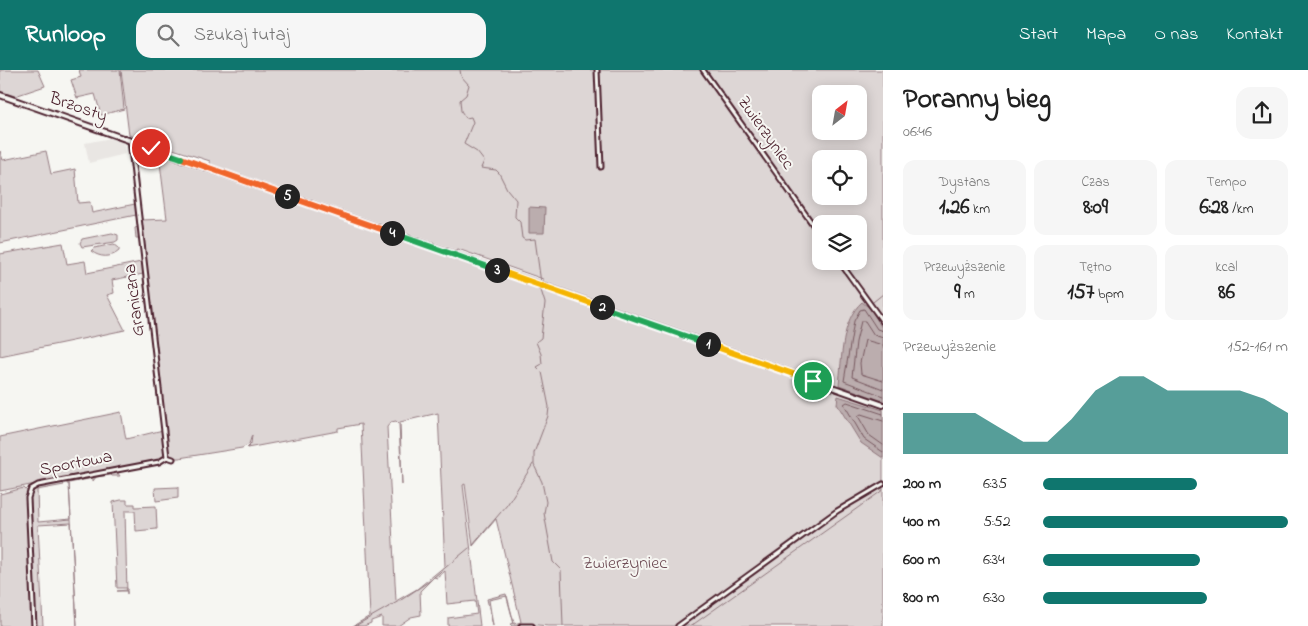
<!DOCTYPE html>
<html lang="pl">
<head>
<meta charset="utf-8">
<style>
	body { margin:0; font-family:"Indie Flower",sans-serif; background:#f6f6f6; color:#222; height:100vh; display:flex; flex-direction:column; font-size:19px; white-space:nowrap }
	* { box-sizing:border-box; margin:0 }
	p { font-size:16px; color:#767676 }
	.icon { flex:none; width:28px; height:28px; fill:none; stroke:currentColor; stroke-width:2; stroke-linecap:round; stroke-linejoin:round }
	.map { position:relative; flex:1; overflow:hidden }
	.sheet { display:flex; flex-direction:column; background:#fff; width:425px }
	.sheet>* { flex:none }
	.needle { width:32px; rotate:31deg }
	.tools { position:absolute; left:812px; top:15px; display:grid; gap:10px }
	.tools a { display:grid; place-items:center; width:55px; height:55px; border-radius:10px; background:#fff; box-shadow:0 2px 12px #0003; font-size:25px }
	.pin { position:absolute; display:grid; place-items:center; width:42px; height:42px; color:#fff; margin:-21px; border:2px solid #fff; border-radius:50%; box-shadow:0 1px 5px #0007 }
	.km { position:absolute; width:25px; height:25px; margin:-12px; border-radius:50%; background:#222; color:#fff; font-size:14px; line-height:25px; text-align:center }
	.round { display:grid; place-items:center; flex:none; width:52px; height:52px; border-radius:15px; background:#f6f6f6 }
	.headline { display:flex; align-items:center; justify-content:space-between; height:85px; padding:0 20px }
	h1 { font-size:28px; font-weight:700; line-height:38px }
	.stats { display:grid; grid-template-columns:repeat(3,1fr); gap:8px; height:85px; padding:5px 20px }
	.stats div { display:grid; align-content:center; border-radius:12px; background:#f6f6f6; text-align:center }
	.stats b { font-size:21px; font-weight:700 }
	.stats small { font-size:14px; font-weight:400 }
	.stats p { font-size:14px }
	.chart { height:140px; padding:10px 20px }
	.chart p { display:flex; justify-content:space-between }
	.chart svg { width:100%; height:90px; margin-top:5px; fill:#0f766e; opacity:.7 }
	ul { padding:0 20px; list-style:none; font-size:16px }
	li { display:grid; grid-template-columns:80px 60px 1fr; align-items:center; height:38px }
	li i { height:12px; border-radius:6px; background:#0f766e }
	header { display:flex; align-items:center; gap:30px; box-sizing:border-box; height:70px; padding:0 25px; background:#0f766e; color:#fff }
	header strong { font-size:24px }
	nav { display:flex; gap:28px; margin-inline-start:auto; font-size:18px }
	.search { width:350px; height:45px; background:#f6f6f6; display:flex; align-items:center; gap:12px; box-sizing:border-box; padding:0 18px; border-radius:15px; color:#767676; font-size:19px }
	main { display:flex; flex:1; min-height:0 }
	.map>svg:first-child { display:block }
	.built { fill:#e9e6e3 }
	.green { fill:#ddd6d5; stroke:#947a80; fill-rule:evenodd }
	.water { fill:#bbadae; stroke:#8e747a }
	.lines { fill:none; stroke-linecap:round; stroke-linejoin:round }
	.shore { stroke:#77585f; stroke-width:1 }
	.stream { stroke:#8e747a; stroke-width:1 }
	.minor-casing { stroke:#4a1f2b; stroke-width:7 }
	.tertiary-casing { stroke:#4a1f2b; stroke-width:8 }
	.minor { stroke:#f6f6f2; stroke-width:3 }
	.tertiary { stroke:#f6f6f2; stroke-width:4 }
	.split-1-casing { stroke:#fff; stroke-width:10 }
	.split-2-casing { stroke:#fff; stroke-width:10 }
	.split-3-casing { stroke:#fff; stroke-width:10 }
	.split-4-casing { stroke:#fff; stroke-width:10 }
	.split-5-casing { stroke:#fff; stroke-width:10 }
	.split-6-casing { stroke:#fff; stroke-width:10 }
	.split-7-casing { stroke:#fff; stroke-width:10 }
	.split-1 { stroke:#f5b400; stroke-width:6 }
	.split-2 { stroke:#22a559; stroke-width:6 }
	.split-3 { stroke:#f5b400; stroke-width:6 }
	.split-4 { stroke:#22a559; stroke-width:6 }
	.split-5 { stroke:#f0652b; stroke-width:6 }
	.split-6 { stroke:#f0652b; stroke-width:6 }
	.split-7 { stroke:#22a559; stroke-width:6 }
	.labels { text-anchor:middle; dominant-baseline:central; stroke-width:4; stroke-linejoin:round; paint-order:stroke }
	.street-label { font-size:18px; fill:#4a1f2b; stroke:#f6f6f2 }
	.park-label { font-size:18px; fill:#6f4d56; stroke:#f6f6f2 }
</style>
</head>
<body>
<header>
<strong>Runloop</strong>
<div class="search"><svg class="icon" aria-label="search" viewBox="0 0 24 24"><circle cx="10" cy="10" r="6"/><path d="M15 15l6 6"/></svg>Szukaj tutaj</div>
<nav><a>Start</a><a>Mapa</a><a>O nas</a><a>Kontakt</a></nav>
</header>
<main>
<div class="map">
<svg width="883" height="556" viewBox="0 0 883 556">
	<rect width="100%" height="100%" fill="#f6f6f2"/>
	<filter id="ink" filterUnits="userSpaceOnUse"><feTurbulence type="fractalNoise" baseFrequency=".02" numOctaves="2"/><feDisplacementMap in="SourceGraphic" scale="10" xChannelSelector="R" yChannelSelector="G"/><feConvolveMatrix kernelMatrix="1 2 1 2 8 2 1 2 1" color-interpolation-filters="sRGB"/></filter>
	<g filter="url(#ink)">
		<polygon class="built" points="111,68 123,72 125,84 89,93 85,73"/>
		<g class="green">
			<polygon points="0,0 38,0 45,16 15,26 0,21"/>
			<polygon points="79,0 120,0 124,39 101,45 95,24 77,28 71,10 81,7"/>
			<path d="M121 0H883V556H548L527 554 512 556 510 554 514 553 507 526 489 530 493 556 487 529 506 524 514 554 521 552 496 449 473 476 465 414 463 415 480 556H448V548L477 544 475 531 447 534 445 501 437 508 434 507 420 521 421 545 411 547 398 556H382V547L371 551V553L364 556H353L370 546 361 354 338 358V361L247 378 251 374 252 365 249 374 242 378 179 388H173L169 384 139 133 142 150 167 149 159 85 151 82 152 81 211 101 210 91 129 65ZM821 24H859V61H821ZM821 89H859V126H821ZM821 154H859V191H821ZM458 179 543 209V218L458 189 456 180ZM438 343 445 496 417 519 396 531 387 357 391 352 396 351 399 354 402 415 400 352Z"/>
			<polygon points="0,81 3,90 46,81 51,104 75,99 78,133 90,132 92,143 135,134 135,130 140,168 136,168 135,158 138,157 136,145 0,173"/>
			<polygon points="112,163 118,165 118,170 115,172 82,177 80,173 82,169"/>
			<polygon points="63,173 67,194 85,191 87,203 141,192 142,186 148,233 146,234 143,204 112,210 114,223 107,225 125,260 0,286 0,184"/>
			<path d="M114 174 119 178V181C111 188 100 188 91 181L94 178Z"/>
			<polygon points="121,342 126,369 163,360 165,384 162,389 0,421 0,367"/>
			<path d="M117 402 120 406H112L111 405 96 407 93 411V408L69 413 77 556 71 453 38 455 43 556H35L29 429C33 415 49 413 63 413L64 415 37 420 38 452 71 449 69 414H67V413Z"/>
			<polygon points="178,417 178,428 156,431 155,418"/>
			<polygon points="24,418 27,421 32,556 0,556 0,424"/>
			<polygon points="121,430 127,430 127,434 135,434 135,437 156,436 157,459 136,461 135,441 125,441 127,524 127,521 117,521 127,520 127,518 117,518 113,432"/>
		</g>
		<g class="water">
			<polygon points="529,137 545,138 544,163 529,163"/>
			<path d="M862 232 871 239 883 260V331L839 315C842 289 841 250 862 232Z"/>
			<polygon points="838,326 883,340 883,388 861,373 837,334"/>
		</g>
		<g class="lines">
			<g class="shore">
				<polyline points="883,261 877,259 864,239 860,240 854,251 844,311 883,326"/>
				<polyline points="883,268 874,265 865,251 861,251 856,272 852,307 883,319"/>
				<polyline points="883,275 865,270 860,293 861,304 883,311"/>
				<polyline points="883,344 847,332 844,334 864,369 883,382"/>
				<polyline points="883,351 861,344 858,346 869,365 883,375"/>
			</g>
			<g class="stream">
				<polyline points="460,0 461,6 469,15 466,25 460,30 461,41 466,48 471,47 473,52 464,74 477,82 484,91 481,98 496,100 499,103 507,119 516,130 515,147 520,152 522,168 525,170 535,169 541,213"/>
				<polyline points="540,217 545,233 541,268 536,272 541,284 542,294 537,297 542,302 549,337 548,346 534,383 534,395 542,412 546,432 544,443 553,492 561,500 563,556"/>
				<polyline points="873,232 883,224"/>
				<polyline points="473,475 507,435 533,394"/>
				<polyline points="434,507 469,478"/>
				<polyline points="401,530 431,510"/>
				<polyline points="355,556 399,531"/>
				<polyline points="691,556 883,420"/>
			</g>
			<g class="minor-casing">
				<g id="minor">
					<polyline points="597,0 601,97"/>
					<polyline points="703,0 821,166"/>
					<polyline points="130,70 167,387"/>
					<polyline points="839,191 883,252"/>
					<polyline points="34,556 28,428 31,419 38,415 159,392 167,387 173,389"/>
					<polyline points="521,556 532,556"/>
					<polyline points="678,556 837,441 883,414"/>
				</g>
			</g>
			<g class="tertiary-casing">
				<polyline id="tertiary" points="0,25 883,335"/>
			</g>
			<use href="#minor" class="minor"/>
			<use href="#tertiary" class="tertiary"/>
		</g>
	</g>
	<g class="lines" filter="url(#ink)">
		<g class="split-1-casing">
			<polyline id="split-1" points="708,274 813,311"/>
		</g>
		<g class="split-2-casing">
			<polyline id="split-2" points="602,237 708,274"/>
		</g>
		<g class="split-3-casing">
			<polyline id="split-3" points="497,200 602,237"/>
		</g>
		<g class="split-4-casing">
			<polyline id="split-4" points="392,163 497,200"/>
		</g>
		<g class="split-5-casing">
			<polyline id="split-5" points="287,126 392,163"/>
		</g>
		<g class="split-6-casing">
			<polyline id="split-6" points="181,88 287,126"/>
		</g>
		<g class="split-7-casing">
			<polyline id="split-7" points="151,78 181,88"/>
		</g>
		<use href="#split-1" class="split-1"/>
		<use href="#split-2" class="split-2"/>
		<use href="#split-3" class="split-3"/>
		<use href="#split-4" class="split-4"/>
		<use href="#split-5" class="split-5"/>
		<use href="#split-6" class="split-6"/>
		<use href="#split-7" class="split-7"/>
	</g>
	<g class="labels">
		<g class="street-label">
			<text transform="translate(78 38) rotate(19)">Brzosty</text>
			<text transform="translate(765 63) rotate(55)">Zwierzyniec</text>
			<text transform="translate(135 230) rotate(-97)">Graniczna</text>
			<text transform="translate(76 394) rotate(-11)">Sportowa</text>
		</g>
		<g class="park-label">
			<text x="625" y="494">Zwierzyniec</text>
		</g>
	</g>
</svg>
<div class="tools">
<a><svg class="needle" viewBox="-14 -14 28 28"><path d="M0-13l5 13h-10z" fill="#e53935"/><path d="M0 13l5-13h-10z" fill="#767676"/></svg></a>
<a><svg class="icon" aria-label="locate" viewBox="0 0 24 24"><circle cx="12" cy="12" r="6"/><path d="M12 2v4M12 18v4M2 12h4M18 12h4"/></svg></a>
<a><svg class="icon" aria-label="layers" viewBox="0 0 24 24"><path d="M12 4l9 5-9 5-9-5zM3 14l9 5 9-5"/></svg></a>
</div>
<div class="pin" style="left:813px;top:311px;background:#1e9e55"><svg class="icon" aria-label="arrive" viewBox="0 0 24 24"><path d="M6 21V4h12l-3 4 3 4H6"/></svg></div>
<div class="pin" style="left:151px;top:78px;background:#d93025"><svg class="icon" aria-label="check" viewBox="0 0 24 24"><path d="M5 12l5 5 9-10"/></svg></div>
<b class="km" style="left:708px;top:274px">1</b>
<b class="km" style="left:602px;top:237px">2</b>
<b class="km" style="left:497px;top:200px">3</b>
<b class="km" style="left:392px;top:163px">4</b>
<b class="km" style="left:287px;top:126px">5</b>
</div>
<section class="sheet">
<div class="headline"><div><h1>Poranny bieg</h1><p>06:46</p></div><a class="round"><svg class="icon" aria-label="share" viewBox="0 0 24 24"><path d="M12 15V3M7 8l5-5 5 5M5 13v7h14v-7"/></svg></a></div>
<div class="stats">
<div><p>Dystans</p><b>1.26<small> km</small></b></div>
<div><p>Czas</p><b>8:09</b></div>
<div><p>Tempo</p><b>6:28<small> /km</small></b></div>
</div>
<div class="stats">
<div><p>Przewyższenie</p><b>9<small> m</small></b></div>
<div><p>Tętno</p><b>157<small> bpm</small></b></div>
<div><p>kcal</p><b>86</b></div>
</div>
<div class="chart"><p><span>Przewyższenie</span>152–161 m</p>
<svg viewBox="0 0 160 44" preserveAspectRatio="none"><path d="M0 44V24L10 24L20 24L30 24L40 31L50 38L60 38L70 27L80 13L90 6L100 6L110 13L120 13L130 13L140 13L150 17L160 24V44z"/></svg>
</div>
<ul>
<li><b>200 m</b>6:35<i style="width:63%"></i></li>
<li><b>400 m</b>5:52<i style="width:100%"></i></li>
<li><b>600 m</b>6:34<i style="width:64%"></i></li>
<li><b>800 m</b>6:30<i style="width:67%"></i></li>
</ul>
</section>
</main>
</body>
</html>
